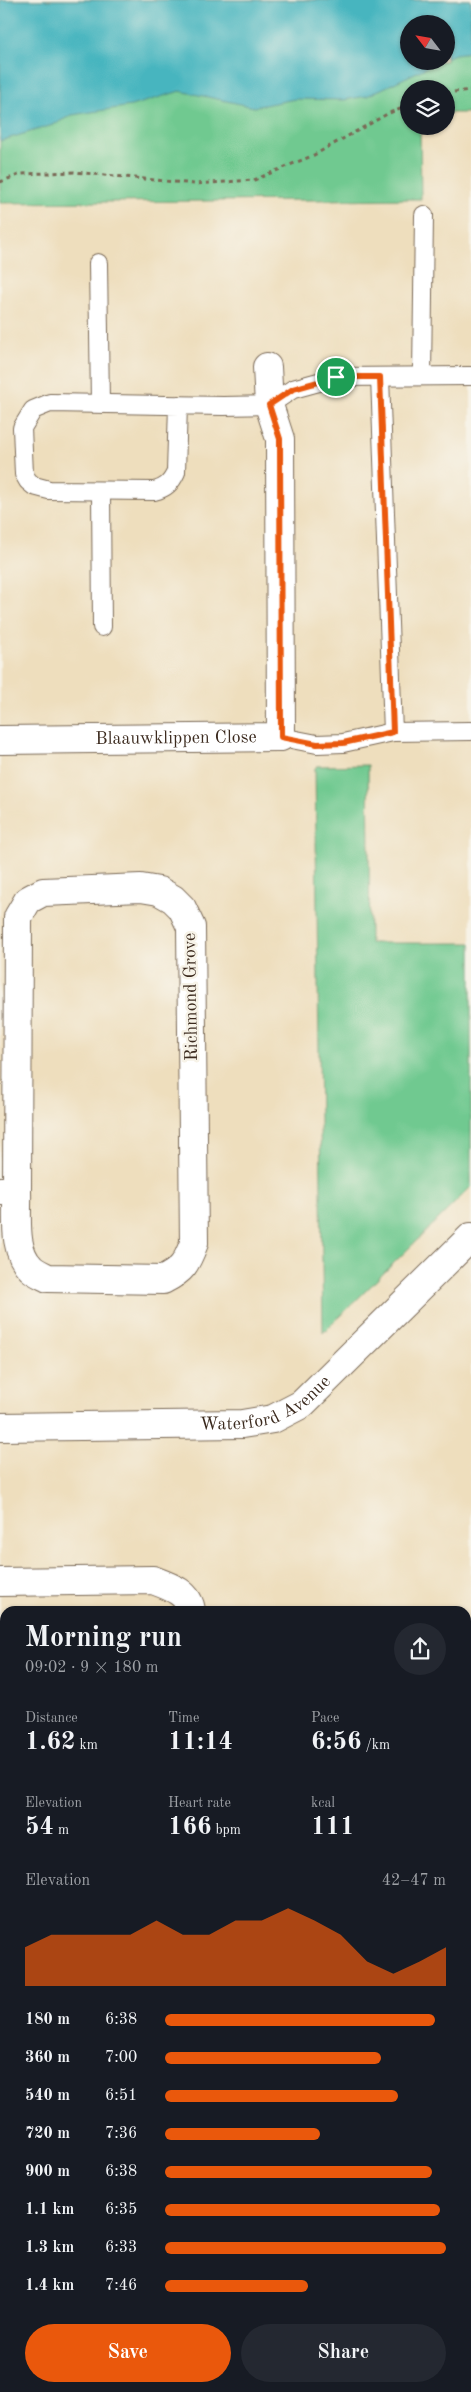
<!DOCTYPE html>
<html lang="en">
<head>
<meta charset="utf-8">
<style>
	body { margin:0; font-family:"Old Standard TT",serif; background:#242831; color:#f1f3f6; height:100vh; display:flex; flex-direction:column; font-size:19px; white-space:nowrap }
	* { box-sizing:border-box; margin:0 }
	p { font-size:16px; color:#9ea1a6 }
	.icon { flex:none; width:28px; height:28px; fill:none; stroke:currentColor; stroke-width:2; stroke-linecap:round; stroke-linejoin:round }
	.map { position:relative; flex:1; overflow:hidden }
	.panel { position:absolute; left:0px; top:1606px; width:471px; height:786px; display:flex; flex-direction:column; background:#171b24; border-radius:15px 15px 0 0; box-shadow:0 1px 4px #0004 }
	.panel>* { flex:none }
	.needle { width:32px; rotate:301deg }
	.fabs { position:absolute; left:400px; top:15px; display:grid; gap:10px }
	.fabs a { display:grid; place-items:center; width:55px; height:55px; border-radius:50%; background:#171b24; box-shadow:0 1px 4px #0004; font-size:25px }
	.pin { position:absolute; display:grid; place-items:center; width:42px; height:42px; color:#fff; margin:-21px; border:2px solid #fff; border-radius:50%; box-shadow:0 1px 5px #0007 }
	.round { display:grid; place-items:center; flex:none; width:52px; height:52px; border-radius:26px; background:#242831 }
	.summary { display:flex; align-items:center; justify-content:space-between; height:85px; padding:0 25px }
	h1 { font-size:28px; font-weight:700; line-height:38px }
	.stats { display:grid; grid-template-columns:repeat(3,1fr); gap:8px; height:85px; padding:5px 25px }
	.stats div { display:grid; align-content:center }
	.stats b { font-size:25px; font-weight:700 }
	.stats small { font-size:14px; font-weight:400 }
	.stats p { font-size:14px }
	.chart { height:140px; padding:10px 25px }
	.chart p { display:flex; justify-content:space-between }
	.chart svg { width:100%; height:90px; margin-top:5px; fill:#ea580c; opacity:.7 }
	.primary-button { display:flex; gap:10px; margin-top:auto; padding:10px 25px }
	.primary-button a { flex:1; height:58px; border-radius:30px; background:#ea580c; color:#fff; font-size:20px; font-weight:700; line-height:58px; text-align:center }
	.primary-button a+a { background:#242831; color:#f1f3f6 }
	ul { padding:0 25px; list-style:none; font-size:16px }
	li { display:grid; grid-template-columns:80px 60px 1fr; align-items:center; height:38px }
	li i { height:12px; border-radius:6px; background:#ea580c }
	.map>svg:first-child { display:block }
	.green { fill:#70c990; stroke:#567a57; fill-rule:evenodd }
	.water { fill:#46b5bf; stroke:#40706e }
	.building { fill:#b39ecf }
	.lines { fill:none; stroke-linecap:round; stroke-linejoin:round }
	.service-casing { stroke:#7a6956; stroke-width:20 }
	.minor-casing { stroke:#7a6956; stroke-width:30 }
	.tertiary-casing { stroke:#7a6956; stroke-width:30 }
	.path { stroke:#7a6956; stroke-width:3; stroke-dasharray:4 4; stroke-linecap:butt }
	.service { stroke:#fff; stroke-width:18 }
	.minor { stroke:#fff; stroke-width:28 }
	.tertiary { stroke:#fff; stroke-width:28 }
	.route-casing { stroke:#fff; stroke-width:10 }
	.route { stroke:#ea580c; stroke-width:6 }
	.labels { text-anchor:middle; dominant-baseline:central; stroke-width:5; stroke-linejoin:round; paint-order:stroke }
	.street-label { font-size:18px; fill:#3b2a1e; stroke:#f7f3e8 }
</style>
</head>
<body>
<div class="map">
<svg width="471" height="2392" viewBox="0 0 471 2392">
	<rect width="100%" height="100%" fill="#f7f3e8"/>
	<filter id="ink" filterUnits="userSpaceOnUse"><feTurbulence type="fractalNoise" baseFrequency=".02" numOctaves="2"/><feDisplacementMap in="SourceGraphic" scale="10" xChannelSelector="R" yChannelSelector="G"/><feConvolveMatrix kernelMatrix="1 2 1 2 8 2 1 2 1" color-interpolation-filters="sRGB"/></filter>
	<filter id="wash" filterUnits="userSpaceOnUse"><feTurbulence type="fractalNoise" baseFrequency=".0096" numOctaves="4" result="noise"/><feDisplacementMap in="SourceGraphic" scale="20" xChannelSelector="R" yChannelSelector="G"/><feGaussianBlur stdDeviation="1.12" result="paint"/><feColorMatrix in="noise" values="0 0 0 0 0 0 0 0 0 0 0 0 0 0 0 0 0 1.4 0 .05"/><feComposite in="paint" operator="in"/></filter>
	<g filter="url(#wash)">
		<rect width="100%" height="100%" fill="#eedebd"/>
		<g class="green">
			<path d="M0 0H471V113H446V89H409V126H420L421 199 0 203ZM409 24H446V61H409Z"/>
			<polygon points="368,765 370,943 471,943 471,1187 323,1333 315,768 317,766"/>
		</g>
		<polygon class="water" points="0,0 471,0 471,52 455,54 446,58 446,24 409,24 409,61 440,61 367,96 344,100 295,99 254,107 180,91 131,106 72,115 53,125 0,141"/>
		<g id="blocks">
			<g class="building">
				<polygon points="5,2034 5,2097 0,2102 0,2038"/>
				<rect x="466" y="2086" width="5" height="46"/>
				<polygon points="0,2148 5,2153 5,2217 0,2212"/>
				<polygon points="280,2388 309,2388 304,2392 285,2392"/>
			</g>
		</g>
	</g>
	<g filter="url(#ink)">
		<use href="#blocks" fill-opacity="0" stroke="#7a6956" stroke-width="1"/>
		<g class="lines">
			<g class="service-casing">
				<g id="service">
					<polyline points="98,263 100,403"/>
					<polyline points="422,376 424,215"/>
					<polyline points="380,377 393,732 471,731"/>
					<path d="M178 405 176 472C171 483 166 488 154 491L49 490 34 486 28 481 24 474 22 428 33 410 50 403 223 406 269 405 293 389 337 377 471 376"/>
					<polyline points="101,491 102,627"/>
					<polyline points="281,737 317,744 343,743 393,732"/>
					<polyline points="466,1957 471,1960"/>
					<polyline points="466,2006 471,2005"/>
					<polyline points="466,2177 471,2177"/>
					<polyline points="466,2259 471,2264"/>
					<polyline points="466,2305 471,2301"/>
					<polyline points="466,2364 471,2369"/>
					<polyline points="379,2392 383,2388"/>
				</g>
			</g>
			<g class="minor-casing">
				<g id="minor">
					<path id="s1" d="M0 740 281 737 280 439 269 405 267 367"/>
					<path d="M0 1191H17C18 1215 12 1250 31 1268 35 1272 42 1275 48 1278L163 1280C183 1270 186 1264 194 1243L191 927 182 908 173 899 159 891 141 888 43 892 28 900 18 917 17 1191"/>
					<path id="s2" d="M0 1427 242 1424 273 1419 302 1404 471 1237"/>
					<path d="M0 1582 153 1580C169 1586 189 1592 191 1611"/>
					<polyline points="466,1753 471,1749"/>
					<polyline points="0,1800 5,1801"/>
					<polyline points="0,1837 5,1832"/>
				</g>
			</g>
			<g class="tertiary-casing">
				<g id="tertiary">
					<polyline points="0,2345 5,2349"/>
					<polyline points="0,2368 5,2372"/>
					<polyline points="26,2388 32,2392"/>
					<polyline points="58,2388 64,2392"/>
				</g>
			</g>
			<g class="path">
				<polyline points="446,93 471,90"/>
				<polyline points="0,182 21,174 74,172 195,184 254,180 314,155 389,113 409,106"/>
			</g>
			<use href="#service" class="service"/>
			<use href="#minor" class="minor"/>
			<use href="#tertiary" class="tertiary"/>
		</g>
	</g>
	<g class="lines" filter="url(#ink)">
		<g class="route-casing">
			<polygon id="route" points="336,377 380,377 393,732 343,743 317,744 281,737 280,439 269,405 293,389"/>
		</g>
		<use href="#route" class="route"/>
	</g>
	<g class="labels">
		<g class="street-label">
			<text stroke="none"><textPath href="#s1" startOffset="176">Blaauwklippen Close</textPath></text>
			<text transform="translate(191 997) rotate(-91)">Richmond Grove</text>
			<text stroke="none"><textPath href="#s2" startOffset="271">Waterford Avenue</textPath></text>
		</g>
	</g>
</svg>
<div class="fabs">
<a><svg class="needle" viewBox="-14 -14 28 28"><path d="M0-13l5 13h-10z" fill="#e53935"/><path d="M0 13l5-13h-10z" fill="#9ea1a6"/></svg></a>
<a><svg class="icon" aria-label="layers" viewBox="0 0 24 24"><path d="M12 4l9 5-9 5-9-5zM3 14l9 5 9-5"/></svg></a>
</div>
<div class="pin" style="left:336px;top:377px;background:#1e9e55"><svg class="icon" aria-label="arrive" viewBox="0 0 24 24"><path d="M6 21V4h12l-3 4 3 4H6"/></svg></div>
<section class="panel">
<div class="summary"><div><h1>Morning run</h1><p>09:02 · 9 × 180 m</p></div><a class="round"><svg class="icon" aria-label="share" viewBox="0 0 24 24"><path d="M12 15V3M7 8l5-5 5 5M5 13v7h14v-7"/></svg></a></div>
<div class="stats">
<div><p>Distance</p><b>1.62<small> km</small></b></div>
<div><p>Time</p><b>11:14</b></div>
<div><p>Pace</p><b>6:56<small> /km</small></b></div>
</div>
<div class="stats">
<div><p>Elevation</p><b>54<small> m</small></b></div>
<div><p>Heart rate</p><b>166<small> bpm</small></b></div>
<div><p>kcal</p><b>111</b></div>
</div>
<div class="chart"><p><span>Elevation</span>42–47 m</p>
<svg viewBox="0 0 160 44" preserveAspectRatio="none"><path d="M0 44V25L10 19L20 19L30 19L40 19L50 12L60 19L70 19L80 12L90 12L100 6L110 12L120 19L130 32L140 38L150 32L160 25V44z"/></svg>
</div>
<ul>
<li><b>180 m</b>6:38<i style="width:96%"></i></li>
<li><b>360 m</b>7:00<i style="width:77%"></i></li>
<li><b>540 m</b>6:51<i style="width:83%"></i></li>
<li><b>720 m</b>7:36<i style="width:55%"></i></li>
<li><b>900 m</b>6:38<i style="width:95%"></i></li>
<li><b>1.1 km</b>6:35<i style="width:98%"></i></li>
<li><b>1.3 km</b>6:33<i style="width:100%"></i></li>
<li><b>1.4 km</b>7:46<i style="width:51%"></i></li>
</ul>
<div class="primary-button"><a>Save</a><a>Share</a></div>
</section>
</div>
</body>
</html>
